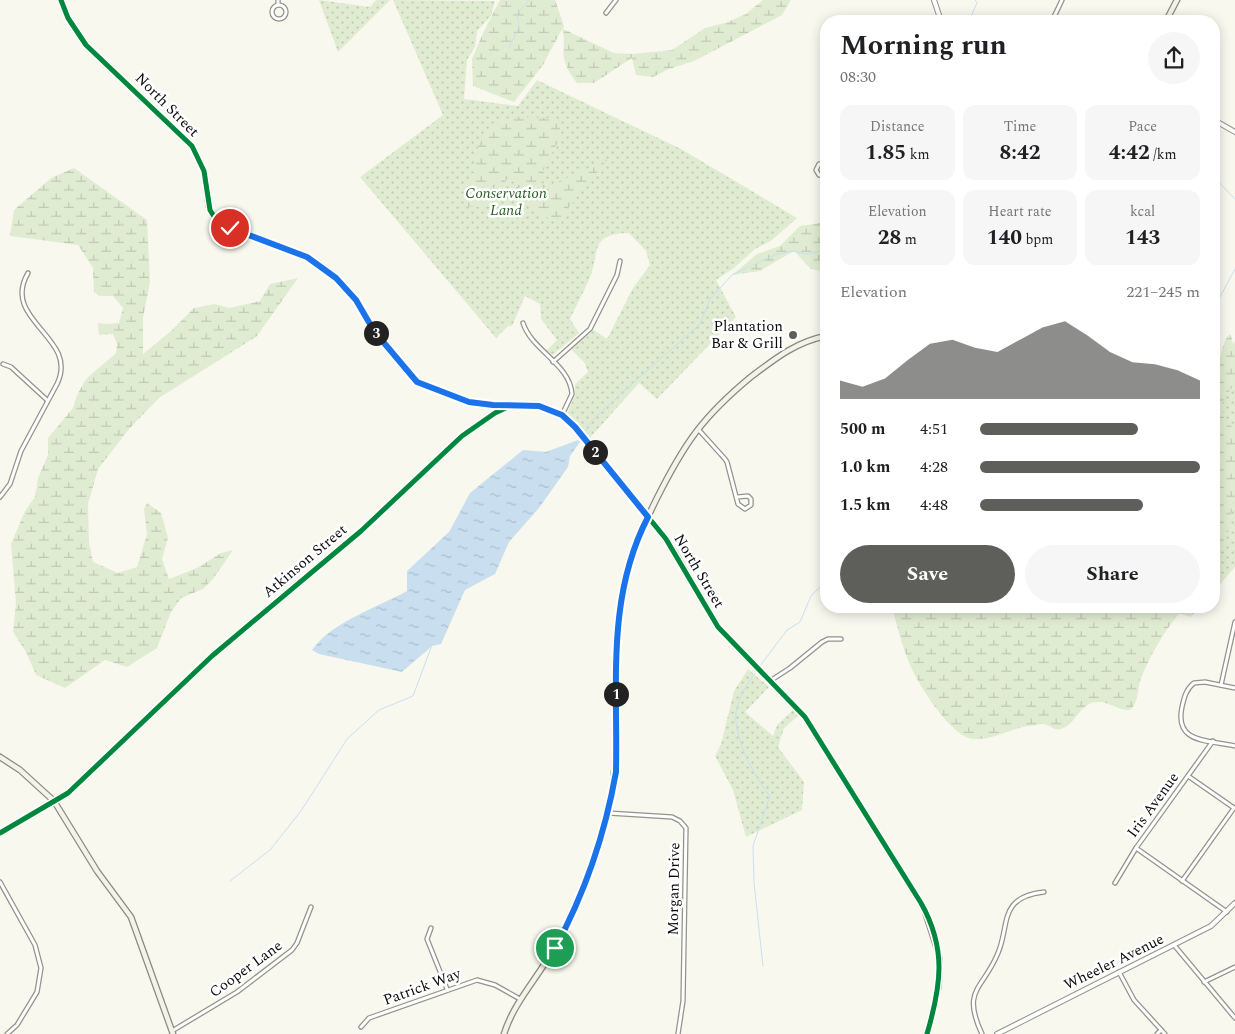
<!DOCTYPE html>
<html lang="en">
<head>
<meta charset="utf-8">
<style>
	body { margin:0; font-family:Spectral,serif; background:#f6f6f6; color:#202124; height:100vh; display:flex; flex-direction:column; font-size:19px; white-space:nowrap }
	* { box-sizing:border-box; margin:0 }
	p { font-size:16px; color:#757577 }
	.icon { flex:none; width:28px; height:28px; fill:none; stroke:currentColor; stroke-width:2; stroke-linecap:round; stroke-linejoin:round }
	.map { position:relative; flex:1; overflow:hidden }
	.panel { position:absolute; left:820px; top:15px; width:400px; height:598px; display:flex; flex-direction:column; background:#fff; border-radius:20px; box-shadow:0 2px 12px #0003 }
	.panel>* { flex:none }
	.pin { position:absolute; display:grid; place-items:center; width:42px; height:42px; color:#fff; margin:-21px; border:2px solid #fff; border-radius:50%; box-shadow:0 1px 5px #0007 }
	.km { position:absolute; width:25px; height:25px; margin:-12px; border-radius:50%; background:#222; color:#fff; font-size:14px; line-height:25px; text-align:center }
	.round { display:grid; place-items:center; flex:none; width:52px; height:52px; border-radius:26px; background:#f6f6f6 }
	.overview { display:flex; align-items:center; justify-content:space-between; height:85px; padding:0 20px }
	h1 { font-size:28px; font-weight:700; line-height:38px }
	.stats { display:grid; grid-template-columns:repeat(3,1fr); gap:8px; height:85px; padding:5px 20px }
	.stats div { display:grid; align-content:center; border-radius:12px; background:#f6f6f6; text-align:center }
	.stats b { font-size:21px; font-weight:700 }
	.stats small { font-size:14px; font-weight:400 }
	.stats p { font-size:14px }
	.chart { height:140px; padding:10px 20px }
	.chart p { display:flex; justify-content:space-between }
	.chart svg { width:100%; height:90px; margin-top:5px; fill:#5e5e5b; opacity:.7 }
	.cta { display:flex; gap:10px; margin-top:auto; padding:10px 20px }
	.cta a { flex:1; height:58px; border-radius:30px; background:#5e5e5b; color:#fff; font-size:20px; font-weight:700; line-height:58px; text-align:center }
	.cta a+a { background:#f6f6f6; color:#202124 }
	ul { padding:0 20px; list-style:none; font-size:16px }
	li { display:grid; grid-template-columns:80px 60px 1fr; align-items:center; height:38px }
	li i { height:12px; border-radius:6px; background:#5e5e5b }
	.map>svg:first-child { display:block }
	.grass { fill:url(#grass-dots) }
	.wetland { fill:url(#wetland-marsh) }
	.water { fill:url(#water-ripples) }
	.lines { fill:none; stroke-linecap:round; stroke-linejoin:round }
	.stream { stroke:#c9dfef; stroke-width:1 }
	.minor-casing { stroke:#92928e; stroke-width:5.5 }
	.tertiary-casing { stroke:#92928e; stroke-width:6 }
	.secondary-casing { stroke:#898884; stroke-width:7 }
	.minor { stroke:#fefefd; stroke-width:3 }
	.tertiary { stroke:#fefefd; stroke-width:4 }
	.secondary { stroke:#f3f3e8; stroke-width:4.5 }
	.cycleway-casing { stroke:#fff; stroke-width:8 }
	.cycleway { stroke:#00873e; stroke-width:5 }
	.route-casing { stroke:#fff; stroke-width:10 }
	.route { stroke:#1a73e8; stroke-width:6 }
	.poi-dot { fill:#5e5e5b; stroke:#fff; stroke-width:2 }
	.labels { text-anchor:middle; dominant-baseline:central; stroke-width:5; stroke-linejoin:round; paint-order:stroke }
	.street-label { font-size:15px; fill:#0b0b0b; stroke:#fff }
	.park-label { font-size:15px; font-style:italic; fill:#295b23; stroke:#fff }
	.poi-label { font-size:15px; fill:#0b0b0b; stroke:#fff; text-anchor:end }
</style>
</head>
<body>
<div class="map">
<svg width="1235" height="1034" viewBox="0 0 1235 1034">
	<defs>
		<pattern id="grass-dots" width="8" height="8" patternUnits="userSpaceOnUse" patternTransform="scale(1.25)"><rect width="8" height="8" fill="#e0ecd1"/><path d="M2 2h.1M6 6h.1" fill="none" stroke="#bfc9b2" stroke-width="1.8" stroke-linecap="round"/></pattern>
		<pattern id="wetland-marsh" width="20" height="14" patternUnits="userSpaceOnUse" patternTransform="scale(1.25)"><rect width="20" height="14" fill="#e0ecd1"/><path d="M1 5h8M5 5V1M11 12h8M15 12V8" fill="none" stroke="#bfc9b2"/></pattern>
		<pattern id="water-ripples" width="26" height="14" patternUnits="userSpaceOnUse" patternTransform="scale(1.25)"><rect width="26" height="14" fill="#c9dfef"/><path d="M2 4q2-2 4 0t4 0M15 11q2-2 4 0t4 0" fill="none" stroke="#abbecc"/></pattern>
	</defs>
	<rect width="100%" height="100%" fill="#f9f8ef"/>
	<g class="grass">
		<polygon points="319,0 370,7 376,0 390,0 338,52"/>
		<path d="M393 0 495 1 491 16 477 31 475 47 467 60 464 99 518 106 537 80 681 149 797 218 771 241 755 249 734 268 716 280 736 317 657 399 639 383 589 439 567 414 575 395V384L588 372 584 362 571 349 594 330 607 339 633 288 650 265 646 251 629 233C588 234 601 252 589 280 583 293 576 306 570 319L579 333 554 354 550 355 546 351 557 340 541 319 540 304 525 296 512 326H508L496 338 360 177 443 115Z"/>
		<polygon points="1235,341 1235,567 1214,591 1214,379"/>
		<polygon points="1157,606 1200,606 1191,617"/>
		<polygon points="748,669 769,687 745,712 773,736 777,725 793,710 798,716 784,728 778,747 804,782 802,810 746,837 733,790 715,756 721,744 734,691"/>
	</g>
	<g class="wetland">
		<path d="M500 0H555L564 26 563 29 614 53 633 54 672 50 705 28 728 22 746 14 763 0H791L782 15 694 61 669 69 653 77 636 75 632 58 594 83H577C571 75 565 67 564 57 562 48 566 40 562 29L543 65 514 102 473 86 472 59 484 31Z"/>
		<polygon points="517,117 550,118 560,125 560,138 537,182 551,185 608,159 560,218 551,220 533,208 510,176 483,207 464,207 479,143 502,119"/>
		<polygon points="74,168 147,220 150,282 143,318 143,354 171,331 194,308 215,304 229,308 260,301 270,284 298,278 257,336 159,398 130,428 98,469 88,504 89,542 93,562 118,573 137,567 147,534 144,509 147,503 161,513 168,538 162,559 169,579 197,568 221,553 233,550 213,579 203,589 181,598 171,612 157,648 127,667 105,660 65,688 36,675 26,652 13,632 16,603 11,544 25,511 35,497 38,478 48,455 48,438 73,408 77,395 86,379 116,353 117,344 113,334 99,335 98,323 107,324 119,323 123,308 113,296 100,296 94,292 93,268 78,245 10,236 14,210 51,178"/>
		<polygon points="826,222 826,272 811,269 794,251 760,271 732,275 757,254 780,246 800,226"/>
		<path d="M1230 334C1235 343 1235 370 1235 381 1232 392 1222 396 1221 409L1235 432V493L1228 533 1224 545 1214 558V368C1223 359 1221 341 1230 334Z"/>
		<path d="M892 606H1186C1166 627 1152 652 1141 678 1137 689 1139 703 1130 710 1118 711 1109 701 1097 702 1079 703 1076 725 1061 729 1054 731 1050 725 1043 724 1039 724 1033 726 1028 726 1009 729 992 741 973 739 951 737 918 684 910 665 902 646 897 626 892 606Z"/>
	</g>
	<path class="water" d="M578 440 580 442 570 456 568 467 539 508 509 542 495 574 465 590 441 644 432 646 402 672 319 654 312 650C332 622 376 608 407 591V571L449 532 470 493 523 450 546 452Z"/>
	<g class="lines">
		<g class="stream">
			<polyline points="974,21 972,14 977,3 975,0"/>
			<polyline points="509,48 519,27 517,14 529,0"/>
			<polyline points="1214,177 1235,199"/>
			<polyline points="1214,308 1235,269"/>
			<polyline points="585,431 594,419 625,390 700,324 710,299 732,275 777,254 794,251 807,254 826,250"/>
			<polyline points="760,666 787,630 800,622 811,596 826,581"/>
			<path d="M755 673C749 682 741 693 738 704 728 729 754 777 770 796L753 846 754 883 763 966"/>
			<polyline points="230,881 270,850 301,811 347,739 379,710 413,696 432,645"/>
		</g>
		<g class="minor-casing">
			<g id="minor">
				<polyline points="61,0 68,18 86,45 192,146 204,171 208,206 219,221 230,228 307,257 336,278 355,300 374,331 417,382 469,402 493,405 539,406 562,415 575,427 648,517"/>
				<polyline points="278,0 278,5"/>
				<circle cx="279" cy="12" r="7"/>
				<polyline points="606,13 616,0"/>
				<polyline points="1052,21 1062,0"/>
				<polyline points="826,165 819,164 816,170 819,175 826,176"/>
				<path d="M523 323C532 351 570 364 572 394L562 415"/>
				<polyline points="553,362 590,329 617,275 620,261"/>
				<polyline points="3,364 11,367 47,400"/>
				<polyline points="698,429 725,459 727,462 738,504 745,509 751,505 751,499 748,496 737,497"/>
				<path d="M0 497 10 484 21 451 57 384C80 337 0 321 28 273"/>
				<polyline points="770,681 790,668 822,642 828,639 841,639"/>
				<polyline points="1221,685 1235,622"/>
				<path d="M1235 688 1205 682 1194 683C1186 689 1184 698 1182 707 1174 744 1209 740 1235 746"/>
				<polyline points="1188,776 1234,808"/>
				<polyline points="608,813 672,817 680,821 686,828 683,1001 678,1034"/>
				<polyline points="0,833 68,793 212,656 361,531 462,436 495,413 510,407"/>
				<polyline points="1136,848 1227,912"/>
				<polyline points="1182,881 1234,808"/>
				<polyline points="0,882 35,945 41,968 37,992 17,1025 7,1034"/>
				<polyline points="1115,883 1136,848 1213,741"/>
				<polyline points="431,928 427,939 447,989"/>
				<polyline points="1174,945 1235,1018"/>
				<polyline points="1119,972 1134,1000 1165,1034"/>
				<polyline points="1204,982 1235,967"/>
				<polyline points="361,1027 369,1018 477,980 495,985 520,999"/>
				<polyline points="172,1031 237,992 292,950 297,943 311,907"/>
				<path d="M982 1034C961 989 983 990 998 953 1010 925 998 897 1044 892"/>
				<polyline points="1157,1034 1161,1030"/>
			</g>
		</g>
		<g class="tertiary-casing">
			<g id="tertiary">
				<polyline points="934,0 941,21"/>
				<polyline points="1214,120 1235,132"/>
				<polyline points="648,517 675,552 718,627 805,717 923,907 940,959 939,986 927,1034"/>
				<polyline points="997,1034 1211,926 1235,903"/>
			</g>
		</g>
		<g class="secondary-casing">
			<g id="secondary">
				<polyline points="1166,21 1177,0"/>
				<polyline points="0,757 20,770 54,801 97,871 131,917 173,1034"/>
				<path d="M504 1034C514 1002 537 979 553 950 575 912 587 879 601 838 626 763 611 685 620 607 624 566 638 537 656 500 684 444 702 417 752 376 776 358 796 342 826 336"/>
			</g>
		</g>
		<use href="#minor" class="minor"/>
		<use href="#tertiary" class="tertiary"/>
		<use href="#secondary" class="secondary"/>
		<g class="cycleway-casing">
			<g id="cycleway">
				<path d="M61 0 68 18 86 45 192 146 204 171 210 210 215 218 230 228 307 257 336 278 355 300 374 331 417 382 469 402 493 405 539 406 562 415 575 427 666 539 718 627 805 717 921 903C947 949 941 986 927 1034"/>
				<polyline points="0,833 68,793 212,656 361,531 462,436 495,413 508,407"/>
			</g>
		</g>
		<use href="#cycleway" class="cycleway"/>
	</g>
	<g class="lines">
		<g class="route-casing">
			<path id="route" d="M230 228 307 257 336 278 356 300 374 331 417 382 469 402 493 405 539 406 562 415 575 427 648 517C606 598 618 684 616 772 605 834 585 893 555 948"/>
		</g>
		<use href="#route" class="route"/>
	</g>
	<circle class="poi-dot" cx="793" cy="335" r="5"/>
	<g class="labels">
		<g class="street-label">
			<text transform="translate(167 105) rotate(45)">North Street</text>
			<text transform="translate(305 561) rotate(-40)">Atkinson Street</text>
			<text transform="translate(699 571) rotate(59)">North Street</text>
			<text transform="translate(1153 805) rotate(-54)">Iris Avenue</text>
			<text transform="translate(674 889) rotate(-89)">Morgan Drive</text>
			<text transform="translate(1114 962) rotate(-26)">Wheeler Avenue</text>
			<text transform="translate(246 969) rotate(-36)">Cooper Lane</text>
			<text transform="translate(422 987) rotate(-20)">Patrick Way</text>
		</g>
		<g class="park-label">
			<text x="506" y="193">Conservation<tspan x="506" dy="17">Land</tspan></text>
		</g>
		<g class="poi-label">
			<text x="783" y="326">Plantation<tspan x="783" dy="17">Bar &amp; Grill</tspan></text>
		</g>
	</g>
</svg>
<div class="pin" style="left:555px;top:948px;background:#1e9e55"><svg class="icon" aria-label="arrive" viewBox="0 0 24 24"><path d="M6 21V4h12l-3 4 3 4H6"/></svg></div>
<div class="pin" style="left:230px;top:228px;background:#d93025"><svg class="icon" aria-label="check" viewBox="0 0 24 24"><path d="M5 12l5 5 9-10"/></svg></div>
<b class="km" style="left:616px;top:694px">1</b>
<b class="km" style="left:595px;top:452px">2</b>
<b class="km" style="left:376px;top:333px">3</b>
<section class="panel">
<div class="overview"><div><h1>Morning run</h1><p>08:30</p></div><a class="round"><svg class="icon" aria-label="share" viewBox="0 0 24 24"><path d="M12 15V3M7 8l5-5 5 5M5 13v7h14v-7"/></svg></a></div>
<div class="stats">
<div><p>Distance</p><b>1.85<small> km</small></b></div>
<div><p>Time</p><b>8:42</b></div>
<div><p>Pace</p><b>4:42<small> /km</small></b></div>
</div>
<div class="stats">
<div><p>Elevation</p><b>28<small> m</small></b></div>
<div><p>Heart rate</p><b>140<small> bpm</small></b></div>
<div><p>kcal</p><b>143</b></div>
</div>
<div class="chart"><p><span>Elevation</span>221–245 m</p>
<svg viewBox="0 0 160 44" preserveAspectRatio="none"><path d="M0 44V35L10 38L20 34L30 25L40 17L50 15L60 19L70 21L80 15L90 9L100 6L110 13L120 21L130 26L140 27L150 30L160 35V44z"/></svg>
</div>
<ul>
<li><b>500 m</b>4:51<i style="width:72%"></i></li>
<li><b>1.0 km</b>4:28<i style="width:100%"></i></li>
<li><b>1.5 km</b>4:48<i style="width:74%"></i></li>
</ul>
<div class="cta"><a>Save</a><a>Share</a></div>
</section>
</div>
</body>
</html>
